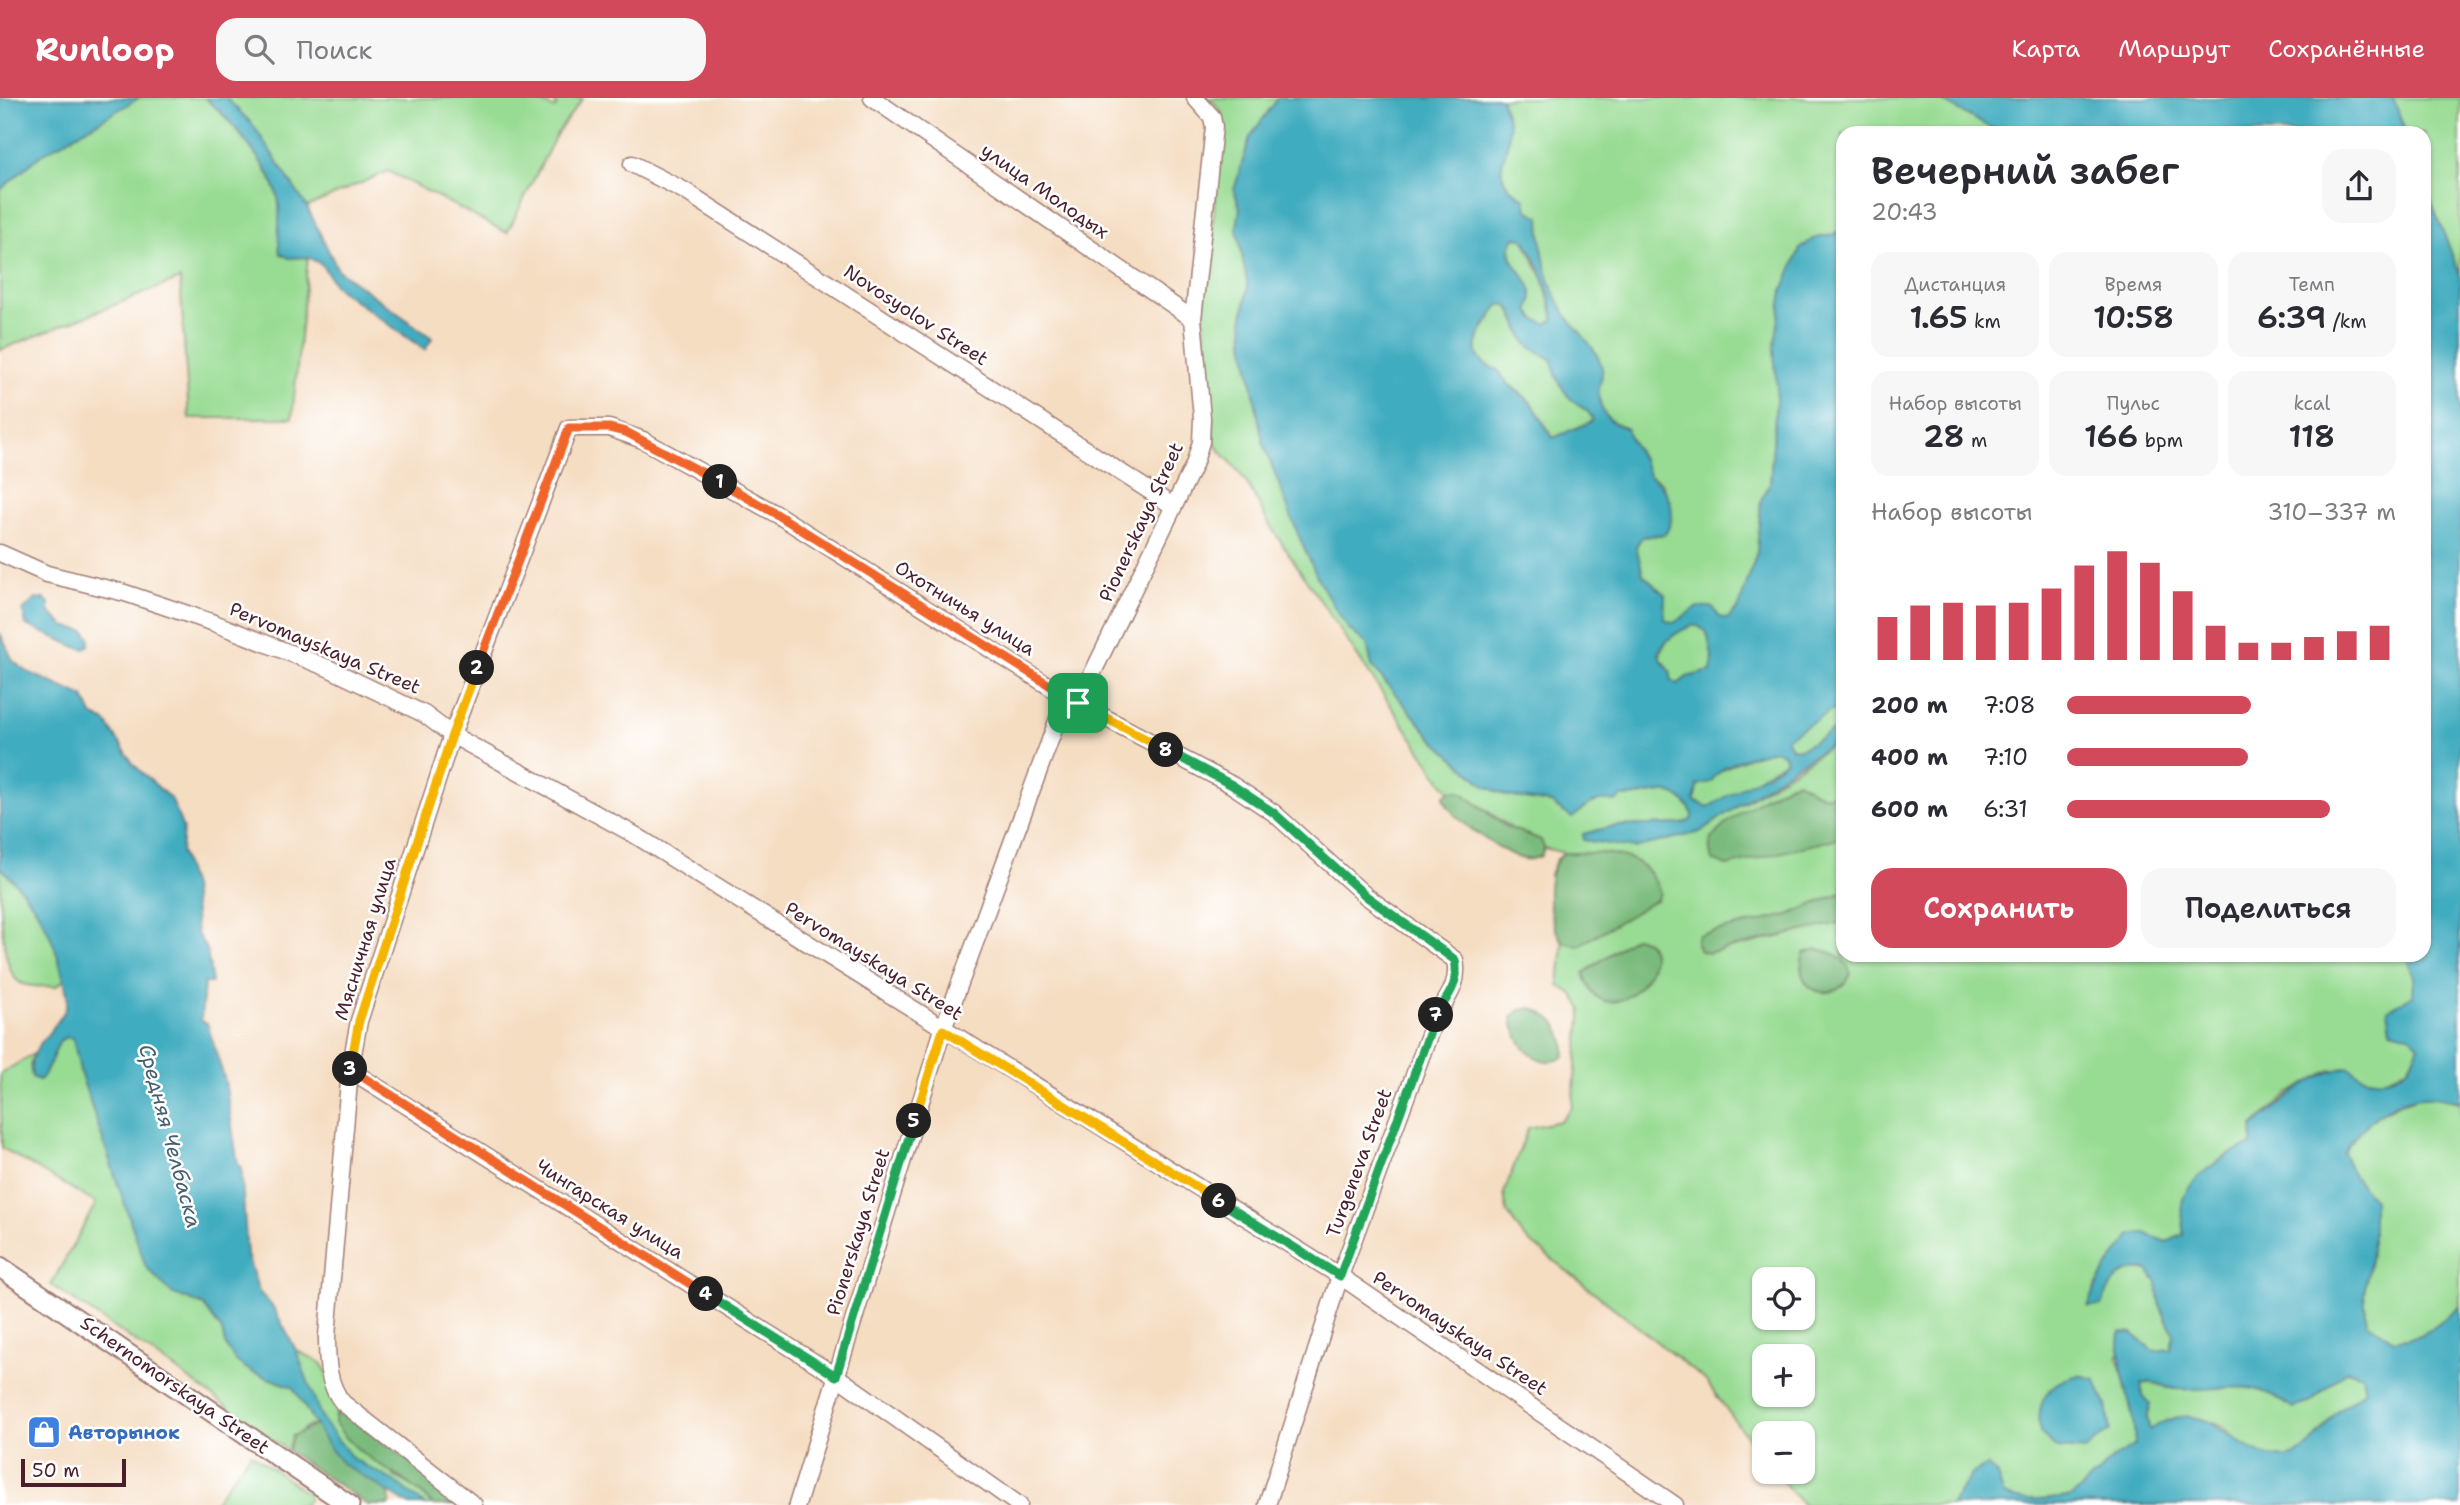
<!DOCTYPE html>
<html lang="ru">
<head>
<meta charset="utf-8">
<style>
	body { margin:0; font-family:"Shantell Sans",sans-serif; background:#f7f7f7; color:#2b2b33; height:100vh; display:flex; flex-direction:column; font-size:26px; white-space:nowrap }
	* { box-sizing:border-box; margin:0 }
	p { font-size:23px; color:#7c7c81 }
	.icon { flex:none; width:38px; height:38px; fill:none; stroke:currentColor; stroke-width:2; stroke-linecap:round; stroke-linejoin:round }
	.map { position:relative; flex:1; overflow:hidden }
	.panel { position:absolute; left:1836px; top:28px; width:595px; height:836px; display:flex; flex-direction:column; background:#fff; border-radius:21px; box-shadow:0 2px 5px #0004 }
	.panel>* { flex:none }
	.controls { position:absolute; left:1752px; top:1169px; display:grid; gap:14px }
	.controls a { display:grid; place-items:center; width:63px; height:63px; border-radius:14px; background:#fff; box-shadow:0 2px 5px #0004; font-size:35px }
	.scale { position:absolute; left:21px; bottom:18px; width:105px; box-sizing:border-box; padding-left:7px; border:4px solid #4a1f2b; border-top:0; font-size:19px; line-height:24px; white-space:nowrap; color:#4a1f2b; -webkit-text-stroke:5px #fff; paint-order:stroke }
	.pin { position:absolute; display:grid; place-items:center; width:60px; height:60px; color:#fff; margin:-30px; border-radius:14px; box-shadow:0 4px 10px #0006 }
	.km { position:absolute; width:35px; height:35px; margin:-18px; border-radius:50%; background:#222; color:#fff; font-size:19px; line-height:35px; text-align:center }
	.round { display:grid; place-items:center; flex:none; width:74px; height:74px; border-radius:21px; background:#f7f7f7 }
	.head { display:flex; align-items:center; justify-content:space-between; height:119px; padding:0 35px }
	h1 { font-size:38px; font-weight:600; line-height:52px }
	.stats { display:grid; grid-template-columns:repeat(3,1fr); gap:10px; height:119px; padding:7px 35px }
	.stats div { display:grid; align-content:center; border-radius:18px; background:#f7f7f7; text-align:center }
	.stats b { font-size:30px; font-weight:600 }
	.stats small { font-size:19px; font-weight:400 }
	.stats p { font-size:19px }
	.chart { height:196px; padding:14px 35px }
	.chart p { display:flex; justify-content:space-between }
	.chart svg { width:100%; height:126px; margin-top:7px; stroke:#d1495b; stroke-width:6 }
	.primary-button { display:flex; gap:14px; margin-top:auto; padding:14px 35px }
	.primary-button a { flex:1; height:80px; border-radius:21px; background:#d1495b; color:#fff; font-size:28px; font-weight:600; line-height:80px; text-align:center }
	.primary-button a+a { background:#f7f7f7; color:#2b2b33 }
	ul { padding:0 35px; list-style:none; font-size:23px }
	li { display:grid; grid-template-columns:112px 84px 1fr; align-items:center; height:52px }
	li i { height:18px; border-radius:9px; background:#d1495b }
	header { display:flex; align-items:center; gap:42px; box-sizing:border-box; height:98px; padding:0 35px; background:#d1495b; color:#fff }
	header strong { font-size:33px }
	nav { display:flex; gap:38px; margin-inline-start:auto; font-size:24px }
	.search { width:490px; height:63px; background:#f7f7f7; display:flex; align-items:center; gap:18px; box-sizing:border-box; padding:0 24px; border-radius:21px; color:#7c7c81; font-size:26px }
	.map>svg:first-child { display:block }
	.green { fill:#98db93; stroke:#717d5f; stroke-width:2; fill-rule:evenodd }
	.forest { fill:#7abb7d; stroke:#626d54; stroke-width:2 }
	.water { fill:#40acbf; stroke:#456675; stroke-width:2; fill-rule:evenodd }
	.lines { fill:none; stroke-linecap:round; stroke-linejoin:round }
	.minor-casing { stroke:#a07e76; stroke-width:19 }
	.tertiary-casing { stroke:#a07e76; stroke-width:23 }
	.minor { stroke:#fff; stroke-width:16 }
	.tertiary { stroke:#fff; stroke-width:19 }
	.split-1-casing { stroke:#fff; stroke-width:14 }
	.split-2-casing { stroke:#fff; stroke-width:14 }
	.split-3-casing { stroke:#fff; stroke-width:14 }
	.split-4-casing { stroke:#fff; stroke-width:14 }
	.split-5-casing { stroke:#fff; stroke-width:14 }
	.split-6-casing { stroke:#fff; stroke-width:14 }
	.split-7-casing { stroke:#fff; stroke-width:14 }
	.split-8-casing { stroke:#fff; stroke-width:14 }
	.split-9-casing { stroke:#fff; stroke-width:14 }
	.split-1 { stroke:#f0652b; stroke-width:9 }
	.split-2 { stroke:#f0652b; stroke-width:9 }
	.split-3 { stroke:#f5b400; stroke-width:9 }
	.split-4 { stroke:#f0652b; stroke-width:9 }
	.split-5 { stroke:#22a559; stroke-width:9 }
	.split-6 { stroke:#f5b400; stroke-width:9 }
	.split-7 { stroke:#22a559; stroke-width:9 }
	.split-8 { stroke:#22a559; stroke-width:9 }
	.split-9 { stroke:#f5b400; stroke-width:9 }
	.labels { text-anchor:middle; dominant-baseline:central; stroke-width:5; stroke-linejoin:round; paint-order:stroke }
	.street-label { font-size:19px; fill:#4a1f2b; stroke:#fff }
	.shop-label { font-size:19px; font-weight:bold; fill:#366cbe; stroke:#fff; text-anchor:start }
	.water-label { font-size:21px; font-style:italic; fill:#465e6e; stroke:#fff }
</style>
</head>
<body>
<header>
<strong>Runloop</strong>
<div class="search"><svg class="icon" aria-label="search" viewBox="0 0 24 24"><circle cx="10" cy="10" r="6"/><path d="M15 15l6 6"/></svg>Поиск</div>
<nav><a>Карта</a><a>Маршрут</a><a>Сохранённые</a></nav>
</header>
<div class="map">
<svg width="2460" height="1407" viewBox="0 0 2460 1407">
	<rect width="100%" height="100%" fill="#fff"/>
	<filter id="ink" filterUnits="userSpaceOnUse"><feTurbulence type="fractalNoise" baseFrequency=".0143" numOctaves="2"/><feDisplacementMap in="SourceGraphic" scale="14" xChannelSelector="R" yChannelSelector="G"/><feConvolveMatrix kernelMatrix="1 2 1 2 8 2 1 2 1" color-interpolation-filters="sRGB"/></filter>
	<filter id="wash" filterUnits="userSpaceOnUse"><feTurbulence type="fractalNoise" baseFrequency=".00686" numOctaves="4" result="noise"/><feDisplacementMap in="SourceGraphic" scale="28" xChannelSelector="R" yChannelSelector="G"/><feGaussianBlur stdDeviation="1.57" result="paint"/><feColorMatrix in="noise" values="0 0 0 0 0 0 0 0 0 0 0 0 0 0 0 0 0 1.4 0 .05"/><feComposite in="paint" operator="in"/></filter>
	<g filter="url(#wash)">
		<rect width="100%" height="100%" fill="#f5ddc2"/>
		<g class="green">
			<path d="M139 0H205C229 20 274 73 279 104 283 133 272 132 289 160L308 159 292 320H189L180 181 0 252V92L41 57Z"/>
			<polygon points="226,0 531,0 555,11 557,6 546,0 583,0 556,37 507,135 388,73 307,109 253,27"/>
			<path d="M1210 0H1278L1234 92 1240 110 1237 130 1248 189 1243 218 1244 243 1263 344 1298 436 1350 532 1368 546 1372 568 1434 642 1485 688 1508 698 1551 705 1558 711 1579 715C1590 703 1599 701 1615 704L1621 699C1652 700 1673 680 1693 716L1691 722 1682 726 1614 728 1583 736 1584 742 1610 746 1731 713 1843 640V858H2406L2414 878 2413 938 2420 948 2407 970 2383 983 2330 972 2288 996 2253 1028 2252 1048C2218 1054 2202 1081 2182 1107L2185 1120 2183 1137 2167 1144 2146 1136H2132L2094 1191 2101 1207C2111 1184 2120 1168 2148 1172L2157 1185 2161 1210 2174 1236 2171 1251 2153 1253 2132 1235 2117 1259 2131 1302 2136 1347 2115 1359 2072 1399C2047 1400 2028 1407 2004 1398L1996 1375 1955 1400 1951 1407H1803L1775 1374H1802V1335H1764V1362L1705 1282 1524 1139 1507 1114 1504 1095 1528 1030 1560 1023 1572 1009 1582 911 1573 896 1559 888 1563 844 1553 824 1550 776 1556 762 1564 755 1544 750C1539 739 1533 737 1521 737L1459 693H1450L1444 687 1269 426C1259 407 1251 389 1238 373 1230 361 1220 356 1214 343L1203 213 1224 24 1221 13ZM1764 1181H1802V1220H1764ZM1764 1258H1802V1297H1764Z"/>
			<path d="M1501 0H1936L1989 29 2018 35H1843V134H1836L1774 253 1777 289 1770 386 1761 402 1757 454 1739 509 1728 521 1719 520 1712 509H1698L1674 525 1664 521 1665 497 1643 477 1636 448 1642 439 1665 436 1672 416 1662 385 1649 377C1644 359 1631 348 1627 331 1607 324 1598 313 1599 291 1600 284 1603 276 1602 270 1597 251 1580 236 1569 221 1547 190 1540 155 1540 119L1527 112 1525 101C1482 75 1512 60 1509 27 1508 18 1503 9 1501 0Z"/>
			<polygon points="2393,0 2460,0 2460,177 2424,85 2424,35 2406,35"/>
			<path d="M1515 139 1523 140 1543 181 1554 221 1547 226 1535 222 1529 212C1544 178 1497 169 1515 139Z"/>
			<path d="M1499 207H1507C1528 239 1510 241 1552 261 1555 276 1561 292 1573 303 1582 311 1589 310 1593 323L1554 340C1544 329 1541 317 1533 307 1522 292 1509 292 1498 272 1457 259 1484 231 1499 207Z"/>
			<path d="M1691 528H1698L1707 534 1713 562 1711 573 1687 579 1678 586 1670 582 1666 566 1660 561C1660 545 1676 533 1691 528Z"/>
			<polygon points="1843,606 1843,627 1800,651 1792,650 1786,640"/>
			<path d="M1775 652 1784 657 1786 662 1723 703 1709 709 1694 703 1698 687C1721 671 1747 657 1775 652Z"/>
			<path d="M0 769C37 804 53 832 64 882L57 888C45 888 30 890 19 884 0 871 0 796 0 769Z"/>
			<polygon points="67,939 73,940 81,977 146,1169 171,1195 203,1207 222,1233 226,1248 252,1274 293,1289 316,1327 306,1329 289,1345 288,1353 174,1270 51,1187 96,1105 2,1050 0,976 33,956 30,968 32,979 39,982 44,978 60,942"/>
			<path d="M2425 997 2460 1004V1209L2421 1238 2394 1242 2367 1225 2364 1196 2373 1143V1102L2353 1077 2343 1055C2369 1018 2383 1011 2425 997Z"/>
			<path d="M296 1252 321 1265 395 1379 412 1387 433 1407H425C403 1388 374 1379 352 1361 320 1334 307 1290 296 1252Z"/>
			<path d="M2347 1272 2362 1277 2365 1292C2356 1300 2344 1307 2335 1316 2322 1329 2309 1357 2288 1359 2274 1361 2253 1355 2242 1346 2234 1341 2229 1332 2221 1328 2198 1316 2170 1316 2150 1333L2147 1321 2151 1306 2143 1298 2141 1286C2156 1282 2163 1290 2177 1291 2225 1293 2249 1277 2293 1309Z"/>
			<polygon points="251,1355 309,1397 305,1407 212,1407"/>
		</g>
		<g class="forest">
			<path d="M1798 683C1815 693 1824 706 1843 690V739L1727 768 1712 762C1710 754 1708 748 1712 741 1722 723 1779 689 1798 683Z"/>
			<path d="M1450 693H1459L1505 728 1541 742 1544 750 1541 758C1534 761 1527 763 1520 760 1501 753 1446 719 1444 698Z"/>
			<path d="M1564 755C1604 755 1646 750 1660 795L1656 802 1578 848 1563 844C1546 822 1542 774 1564 755Z"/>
			<polygon points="1843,794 1843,824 1708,855 1700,853 1696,844 1698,837 1788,817"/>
			<path d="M1634 839C1690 847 1606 954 1584 875Z"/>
			<path d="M1817 851C1835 855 1845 858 1851 876 1835 910 1790 893 1804 855Z"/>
			<path d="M1532 910C1556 920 1565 932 1565 958 1540 976 1514 944 1512 920L1520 912Z"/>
			<path d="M341 1312 467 1407H433C403 1373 362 1367 335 1325V1318Z"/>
			<polygon points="316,1327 343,1366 389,1394 390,1407 368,1407 288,1353 292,1338"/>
		</g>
		<g class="water">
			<polygon points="0,0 139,0 41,57 0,92"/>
			<path d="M205 0H226L253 27 307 109 338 172 432 240 425 252 336 189 322 167 308 159 289 160 280 155C277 138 280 123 279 106 277 75 229 19 205 0Z"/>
			<path d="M1278 0H1501C1503 9 1508 18 1509 27 1512 60 1482 75 1525 101L1527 112 1540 119C1540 155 1547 190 1569 221 1580 236 1597 251 1602 270 1603 276 1600 284 1599 291 1598 313 1607 324 1627 331 1631 348 1644 359 1649 377 1668 389 1680 415 1665 436L1642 439 1636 448 1643 477 1665 497 1664 521 1674 525 1698 509H1713L1719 519 1728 521 1739 509 1757 454 1761 402 1770 386 1777 289 1774 253 1783 192 1800 151 1813 141 1843 134V606L1786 640 1791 650 1800 651 1843 627V640L1795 668 1700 734 1634 750 1583 742V736L1614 728 1682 726 1691 722 1693 716C1674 680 1652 700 1621 699L1615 704C1593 699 1588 708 1572 720L1551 705 1507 698 1485 688 1434 642 1372 568 1367 546 1350 532 1336 512 1319 483 1298 436 1263 344 1244 243 1243 218 1248 189 1237 130 1240 110 1234 92 1250 39ZM1515 139 1523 140C1539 163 1550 193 1554 221L1547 226 1535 222 1529 212C1544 176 1495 169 1515 139ZM1499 207H1508C1529 239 1510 240 1552 261 1555 276 1561 292 1573 303 1582 311 1589 310 1593 323L1553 340C1544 329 1540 315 1531 305 1517 291 1509 291 1498 272 1458 259 1483 230 1499 207ZM1691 528H1698L1707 534 1713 562 1711 573 1687 579 1678 586 1671 582V575C1668 570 1662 564 1660 560 1655 546 1681 532 1691 528ZM1775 652 1784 657 1786 662 1779 668 1708 709 1694 703 1698 687 1711 684C1721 665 1755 656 1775 652Z"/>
			<polygon points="1936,0 2393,0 2406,35 2018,35 1989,29"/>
			<path d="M2424 85 2460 177V1004C2409 987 2372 1013 2343 1055L2353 1077 2373 1102V1143L2364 1196 2367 1225 2394 1242 2421 1238 2460 1209V1407H1951L1973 1375 1987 1368 1996 1375 2004 1397C2028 1407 2047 1400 2072 1399L2115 1359 2135 1347C2135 1305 2115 1273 2120 1234L2132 1235 2153 1253 2171 1251 2174 1236 2161 1210 2157 1185 2148 1172C2120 1168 2111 1184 2101 1208L2088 1209C2097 1181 2114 1159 2132 1136H2146L2167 1144 2183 1137C2184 1126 2182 1118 2182 1108 2182 1083 2230 1052 2252 1047L2253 1028C2284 1004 2309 975 2349 969 2364 985 2394 986 2409 968 2413 962 2416 954 2419 948L2412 938 2391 932 2388 912 2413 897 2414 878 2406 858H2424V631L2428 619 2424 611ZM2347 1272 2362 1277 2365 1293C2355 1300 2344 1307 2335 1316 2322 1330 2309 1357 2288 1359 2235 1366 2211 1288 2150 1332L2147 1321 2151 1306 2143 1298 2141 1286C2155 1281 2163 1290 2177 1291 2225 1294 2249 1277 2293 1310L2309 1305Z"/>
			<polygon points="35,501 45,501 49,505 49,513 64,528 85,533 90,540 89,547 84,551 76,549 26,527 23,513"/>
			<path d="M0 535 13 563 28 574 84 599 92 617 106 624 134 667 172 702 183 731 181 754 192 789 197 836 207 852 212 885H204L201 923 207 925 225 983 238 1067 241 1068 247 1157 259 1194 273 1209 296 1252 322 1321 353 1361 394 1383 425 1407H410L343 1366 328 1348 293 1289 252 1274 236 1263 226 1248 222 1233 203 1207 171 1195 146 1169 81 977 73 940 67 939 60 942 44 978 39 982 32 979C26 949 55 935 66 910 70 901 65 888 63 878 53 833 34 801 0 769Z"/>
			<path d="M2079 1277 2095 1281 2106 1307 2110 1332 2085 1352 2057 1350 2040 1335C2036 1302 2047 1284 2079 1277Z"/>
		</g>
	</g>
	<g filter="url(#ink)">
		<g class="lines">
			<g class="minor-casing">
				<g id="minor">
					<polyline points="872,0 1193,221"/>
					<polyline points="632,66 685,93 1173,408"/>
					<polyline points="0,455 47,476 125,495 214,525 328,570 424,616 452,637 635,737 1340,1178 1675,1407"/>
					<polyline points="1078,605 1194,367 1201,344 1202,320 1193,221 1214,29 1212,19 1195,0"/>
					<polyline points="350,972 836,1278 1019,1407"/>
					<path d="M474 1407 343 1305C327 1286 327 1262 327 1238L350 972 359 923 452 637 569 330H609L643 342 778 417 1066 599 1232 687 1274 715 1366 798 1455 862C1460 885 1448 899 1436 918L1340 1178 1267 1407"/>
					<polyline points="797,1407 943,931 1066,599"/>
				</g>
			</g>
			<g class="tertiary-casing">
				<polyline id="tertiary" points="0,1169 349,1407"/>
			</g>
			<use href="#minor" class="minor"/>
			<use href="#tertiary" class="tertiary"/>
		</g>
	</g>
	<g class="lines" filter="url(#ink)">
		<g class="split-1-casing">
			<polyline id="split-1" points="720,384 778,417 1078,605"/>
		</g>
		<g class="split-2-casing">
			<polyline id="split-2" points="477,570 569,330 609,330 626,334 720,384"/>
		</g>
		<g class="split-3-casing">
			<polyline id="split-3" points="350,971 359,923 452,637 477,570"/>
		</g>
		<g class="split-4-casing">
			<polyline id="split-4" points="350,971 706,1196"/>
		</g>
		<g class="split-5-casing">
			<polyline id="split-5" points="706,1196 836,1278 914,1023"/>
		</g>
		<g class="split-6-casing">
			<polyline id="split-6" points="914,1023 943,932 1219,1103"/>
		</g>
		<g class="split-7-casing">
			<polyline id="split-7" points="1219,1103 1340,1178 1436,917"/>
		</g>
		<g class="split-8-casing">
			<path id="split-8" d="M1166 652 1232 687 1274 715 1366 798 1455 862C1460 885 1448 898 1436 917"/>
		</g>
		<g class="split-9-casing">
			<polyline id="split-9" points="1078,605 1166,652"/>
		</g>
		<use href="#split-1" class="split-1"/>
		<use href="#split-2" class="split-2"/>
		<use href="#split-3" class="split-3"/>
		<use href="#split-4" class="split-4"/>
		<use href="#split-5" class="split-5"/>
		<use href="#split-6" class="split-6"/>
		<use href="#split-7" class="split-7"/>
		<use href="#split-8" class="split-8"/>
		<use href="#split-9" class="split-9"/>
	</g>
	<defs>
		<g id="shop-square" transform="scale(1.75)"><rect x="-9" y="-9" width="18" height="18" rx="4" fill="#3f7fe0" stroke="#fff"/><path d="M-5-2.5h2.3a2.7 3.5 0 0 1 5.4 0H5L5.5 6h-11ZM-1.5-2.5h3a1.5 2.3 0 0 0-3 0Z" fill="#fff"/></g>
	</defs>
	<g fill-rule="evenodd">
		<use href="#shop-square" x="44" y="1334"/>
	</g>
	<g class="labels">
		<g class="street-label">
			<text transform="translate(1045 93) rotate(35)">улица Молодых</text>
			<text transform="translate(916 217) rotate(33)">Novosyolov Street</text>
			<text transform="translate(1141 424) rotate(-65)">Pionerskaya Street</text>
			<text transform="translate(965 510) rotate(32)">Охотничья улица</text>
			<text transform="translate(325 550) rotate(23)">Pervomayskaya Street</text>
			<text transform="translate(365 841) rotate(-73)">Мясничная улица</text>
			<text transform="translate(874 863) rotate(32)">Pervomayskaya Street</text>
			<text transform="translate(1359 1065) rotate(-70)">Turgeneva Street</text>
			<text transform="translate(610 1111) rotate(32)">Чингарская улица</text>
			<text transform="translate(858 1134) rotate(-73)">Pionerskaya Street</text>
			<text transform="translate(1460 1235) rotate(34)">Pervomayskaya Street</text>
			<text transform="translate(175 1287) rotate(35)">Sсhernomorskaya Street</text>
		</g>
		<g class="shop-label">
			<text x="68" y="1334">Авторынок</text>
		</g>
		<g class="water-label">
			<text transform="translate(170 1038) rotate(75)">Средняя Челбаска</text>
		</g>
	</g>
</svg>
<div class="controls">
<a><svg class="icon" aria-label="locate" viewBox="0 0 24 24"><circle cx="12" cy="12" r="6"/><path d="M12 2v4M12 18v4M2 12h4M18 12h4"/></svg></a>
<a>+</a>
<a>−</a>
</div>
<div class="scale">50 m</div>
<div class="pin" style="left:1078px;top:605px;background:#1e9e55"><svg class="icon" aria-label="arrive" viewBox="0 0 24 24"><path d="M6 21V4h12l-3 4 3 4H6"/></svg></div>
<b class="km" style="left:720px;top:384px">1</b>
<b class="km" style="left:477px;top:570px">2</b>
<b class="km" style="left:350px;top:971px">3</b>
<b class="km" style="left:706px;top:1196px">4</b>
<b class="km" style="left:914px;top:1023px">5</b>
<b class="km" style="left:1219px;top:1103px">6</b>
<b class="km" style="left:1436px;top:917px">7</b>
<b class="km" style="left:1166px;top:652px">8</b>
<section class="panel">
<div class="head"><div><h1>Вечерний забег</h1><p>20:43</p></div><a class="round"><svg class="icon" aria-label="share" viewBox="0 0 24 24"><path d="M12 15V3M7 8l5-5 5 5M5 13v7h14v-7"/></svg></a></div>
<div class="stats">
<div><p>Дистанция</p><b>1.65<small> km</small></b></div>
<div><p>Время</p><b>10:58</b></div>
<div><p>Темп</p><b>6:39<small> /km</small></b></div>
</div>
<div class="stats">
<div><p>Набор высоты</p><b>28<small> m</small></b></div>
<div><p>Пульс</p><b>166<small> bpm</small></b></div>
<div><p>kcal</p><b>118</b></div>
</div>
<div class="chart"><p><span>Набор высоты</span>310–337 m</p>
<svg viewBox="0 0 160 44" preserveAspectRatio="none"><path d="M5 44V29M15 44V25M25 44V24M35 44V25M45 44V24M55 44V19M65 44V11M75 44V6M85 44V10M95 44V20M105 44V32M115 44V38M125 44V38M135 44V36M145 44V34M155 44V32"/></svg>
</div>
<ul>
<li><b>200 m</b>7:08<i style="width:56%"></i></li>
<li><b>400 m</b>7:10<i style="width:55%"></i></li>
<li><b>600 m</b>6:31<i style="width:80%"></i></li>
</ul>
<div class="primary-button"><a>Сохранить</a><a>Поделиться</a></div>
</section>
</div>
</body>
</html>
